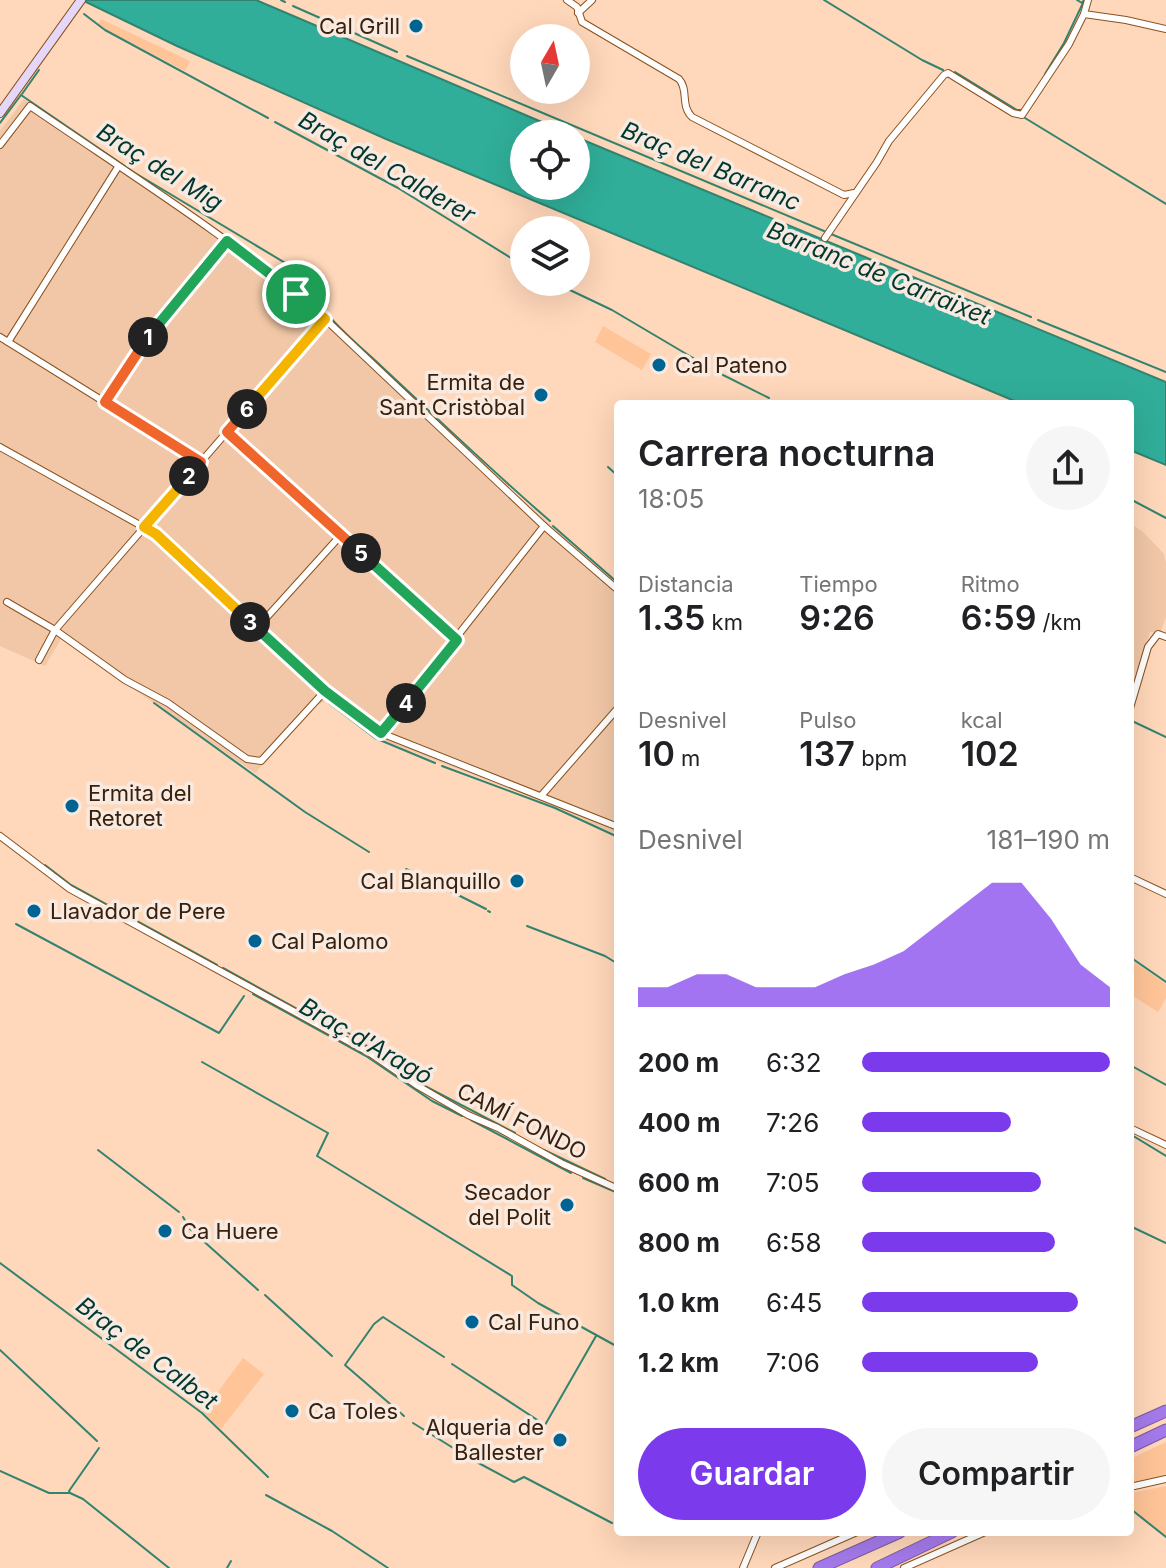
<!DOCTYPE html>
<html lang="es">
<head>
<meta charset="utf-8">
<style>
	body { margin:0; font-family:Inter,sans-serif; background:#f6f6f6; color:#202124; height:100vh; display:flex; flex-direction:column; font-size:30px; white-space:nowrap }
	* { box-sizing:border-box; margin:0 }
	p { font-size:26px; color:#757577 }
	.icon { flex:none; width:44px; height:44px; fill:none; stroke:currentColor; stroke-width:2; stroke-linecap:round; stroke-linejoin:round }
	.map { position:relative; flex:1; overflow:hidden }
	.panel { position:absolute; left:614px; top:400px; width:520px; height:1136px; display:flex; flex-direction:column; background:#fff; border-radius:8px; box-shadow:0 8px 32px #0002 }
	.panel>* { flex:none }
	.needle { width:52px; rotate:9deg }
	.controls { position:absolute; left:510px; top:24px; display:grid; gap:16px }
	.controls a { display:grid; place-items:center; width:80px; height:80px; border-radius:50%; background:#fff; box-shadow:0 8px 32px #0002; font-size:40px }
	.pin { position:absolute; display:grid; place-items:center; width:68px; height:68px; color:#fff; margin:-34px; border:4px solid #fff; border-radius:50%; box-shadow:0 2px 8px #0007 }
	.km { position:absolute; width:40px; height:40px; margin:-20px; border-radius:50%; background:#222; color:#fff; font-size:22px; line-height:40px; text-align:center }
	.round { display:grid; place-items:center; flex:none; width:84px; height:84px; border-radius:42px; background:#f6f6f6 }
	.overview { display:flex; align-items:center; justify-content:space-between; height:136px; padding:0 24px }
	h1 { font-size:36px; font-weight:600; line-height:60px }
	.metrics { display:grid; grid-template-columns:repeat(3,1fr); gap:12px; height:136px; padding:8px 24px }
	.metrics div { display:grid; align-content:center }
	.metrics b { font-size:34px; font-weight:600 }
	.metrics small { font-size:22px; font-weight:400 }
	.metrics p { font-size:22px }
	.chart { height:224px; padding:16px 24px }
	.chart p { display:flex; justify-content:space-between }
	.chart svg { width:100%; height:144px; margin-top:8px; fill:#7c3aed; opacity:.7 }
	.button { display:flex; gap:16px; margin-top:auto; padding:16px 24px }
	.button a { flex:1; height:92px; border-radius:48px; background:#7c3aed; color:#fff; font-size:32px; font-weight:600; line-height:92px; text-align:center }
	.button a+a { background:#f6f6f6; color:#202124 }
	ul { padding:0 24px; list-style:none; font-size:26px }
	li { display:grid; grid-template-columns:128px 96px 1fr; align-items:center; height:60px }
	li i { height:20px; border-radius:10px; background:#7c3aed }
	.map>svg:first-child { display:block }
	.built { fill:#f1c7a7 }
	.green { fill:#ffc497 }
	.water { fill:#30ae99; stroke:#32836f; stroke-width:2 }
	.lines { fill:none; stroke-linecap:round; stroke-linejoin:round }
	.stream { stroke:#32836f; stroke-width:2 }
	.street-casing { stroke:#8a521f; stroke-width:8 }
	.secondary-casing { stroke:#8a521f; stroke-width:10 }
	.highway-casing { stroke:#7e5a9d; stroke-width:13 }
	.street { stroke:#fff; stroke-width:6 }
	.secondary { stroke:#e4d7f9; stroke-width:8 }
	.highway { stroke:#a47aeb; stroke-width:11 }
	.split-1-casing { stroke:#fff; stroke-width:16 }
	.split-2-casing { stroke:#fff; stroke-width:16 }
	.split-3-casing { stroke:#fff; stroke-width:16 }
	.split-4-casing { stroke:#fff; stroke-width:16 }
	.split-5-casing { stroke:#fff; stroke-width:16 }
	.split-6-casing { stroke:#fff; stroke-width:16 }
	.split-7-casing { stroke:#fff; stroke-width:16 }
	.split-1 { stroke:#22a559; stroke-width:10 }
	.split-2 { stroke:#f0652b; stroke-width:10 }
	.split-3 { stroke:#f5b400; stroke-width:10 }
	.split-4 { stroke:#22a559; stroke-width:10 }
	.split-5 { stroke:#22a559; stroke-width:10 }
	.split-6 { stroke:#f0652b; stroke-width:10 }
	.split-7 { stroke:#f5b400; stroke-width:10 }
	.poi-dot { fill:#006493; stroke:#f8eae0; stroke-width:3 }
	.labels { text-anchor:middle; dominant-baseline:central; stroke-width:7; stroke-linejoin:round; paint-order:stroke }
	.poi-label { font-size:22px; fill:#38200c; stroke:#f8eae0; text-anchor:start }
	.street-label { font-size:22px; fill:#38200c; stroke:#f8eae0 }
	.water-label { font-size:24px; font-style:italic; fill:#003830; stroke:#f8eae0 }
</style>
</head>
<body>
<div class="map">
<svg width="1166" height="1568" viewBox="0 0 1166 1568">
	<rect width="100%" height="100%" fill="#ffd7ba"/>
	<g class="built">
		<polygon points="24,99 210,224 300,291 475,457 618,585 618,835 561,809 375,737 330,699 317,705 255,773 61,639 45,666 0,646 0,131"/>
		<polygon points="1130,523 1143,532 1164,554 1166,563 1166,617 1160,633 1150,632 1130,696"/>
	</g>
	<g class="green">
		<polygon points="101,19 190,61 185,71 105,29 98,24"/>
		<polygon points="603,326 651,354 642,370 595,342"/>
		<polygon points="1130,959 1166,984 1166,998 1158,1012 1130,994 1134,985 1130,982"/>
		<polygon points="243,1358 264,1374 221,1429 203,1412"/>
		<polygon points="1166,1442 1166,1476 1130,1485 1130,1459"/>
		<polygon points="1166,1486 1166,1538 1130,1510 1130,1493"/>
	</g>
	<polygon class="water" points="82,0 256,0 570,134 524,134 524,186 576,186 576,137 1166,382 1166,465 1130,450 1130,404 1022,404 386,139 177,46"/>
	<g class="lines">
		<g class="stream">
			<polyline points="281,0 285,2"/>
			<polyline points="824,0 922,60 943,70"/>
			<polyline points="1077,0 1082,3 1084,0"/>
			<polyline points="293,6 397,52"/>
			<polyline points="84,14 105,30 268,118"/>
			<polyline points="407,56 824,231"/>
			<polyline points="955,72 1017,110 1023,110"/>
			<polyline points="1045,74 1064,43 1083,3"/>
			<polyline points="22,94 39,70"/>
			<polyline points="1025,118 1166,204"/>
			<polyline points="275,122 398,188 524,266"/>
			<polyline points="0,123 21,95 135,173 302,273 310,283"/>
			<polyline points="831,234 1031,317"/>
			<polyline points="553,282 612,310 705,365"/>
			<path d="M312 289C321 315 360 346 381 366 437 418 492 471 550 521"/>
			<polyline points="1038,320 1166,372"/>
			<polyline points="717,372 769,398"/>
			<polyline points="776,402 780,404"/>
			<polyline points="608,467 618,476"/>
			<polyline points="1130,499 1166,518"/>
			<polyline points="553,526 618,583"/>
			<polyline points="154,703 305,812 369,852"/>
			<polyline points="329,703 375,738 435,763"/>
			<polyline points="1130,720 1166,737"/>
			<polyline points="442,766 555,808 618,837"/>
			<polyline points="45,865 71,885 217,965"/>
			<polyline points="406,869 486,909"/>
			<polyline points="488,911 490,912"/>
			<polyline points="16,924 219,1033 244,996"/>
			<polyline points="527,926 605,956 618,964"/>
			<polyline points="1130,957 1166,982"/>
			<polyline points="223,968 308,1015 347,1032 417,1081"/>
			<polyline points="253,994 366,1056 432,1101 462,1116"/>
			<polyline points="202,1062 328,1133 317,1156 512,1276 512,1285 538,1303 618,1347"/>
			<polyline points="1130,1065 1166,1085"/>
			<polyline points="421,1084 515,1133"/>
			<polyline points="471,1120 571,1173"/>
			<polyline points="1130,1134 1166,1156"/>
			<polyline points="98,1150 179,1212"/>
			<polyline points="544,1150 605,1179"/>
			<polyline points="583,1178 618,1193"/>
			<polyline points="183,1217 190,1229 258,1290"/>
			<polyline points="1130,1226 1166,1243"/>
			<polyline points="0,1263 202,1413 268,1477"/>
			<polyline points="617,1273 618,1270"/>
			<polyline points="265,1295 332,1356"/>
			<polyline points="0,1350 97,1441"/>
			<polyline points="452,1364 545,1425 596,1336"/>
			<polyline points="1130,1394 1132,1396"/>
			<polyline points="404,1416 345,1365 374,1324 383,1317 444,1357"/>
			<polyline points="413,1423 458,1451"/>
			<polyline points="473,1460 514,1482 524,1477 612,1523"/>
			<polyline points="0,1471 49,1493 70,1493 83,1499 169,1568"/>
			<polyline points="70,1493 69,1491 99,1448"/>
			<polyline points="266,1495 332,1531 388,1568"/>
			<polyline points="1132,1510 1166,1537"/>
			<polyline points="227,1568 231,1561"/>
		</g>
		<g class="street-casing">
			<g id="street">
				<path d="M567 0 577 7 582 22 679 79C689 90 680 105 692 117L844 195 854 193"/>
				<polyline points="578,13 592,0"/>
				<polyline points="1084,14 1088,0"/>
				<path d="M0 145 30 106C129 174 234 239 325 319L544 526 618 590"/>
				<polyline points="825,238 877,162 889,141 944,75 948,73 1013,113 1022,115 1069,44 1084,14 1126,20 1166,29"/>
				<polyline points="0,337 201,462"/>
				<polyline points="8,342 118,167"/>
				<polyline points="105,402 152,331 227,241"/>
				<polyline points="227,432 457,640"/>
				<polyline points="0,447 156,534 325,691 381,733 618,827"/>
				<polyline points="7,602 55,630 125,680 168,703 247,759 261,761 325,691"/>
				<polyline points="257,628 341,535"/>
				<polyline points="39,660 55,630 325,319"/>
				<polyline points="1130,708 1148,647 1158,634 1166,637"/>
				<polyline points="381,733 544,526"/>
				<polyline points="541,796 618,708"/>
				<polyline points="0,836 70,889 370,1053 418,1086 468,1115 498,1128 563,1164 618,1189"/>
				<polyline points="1130,877 1166,894"/>
				<polyline points="1130,1128 1166,1145"/>
				<polyline points="1130,1487 1166,1479"/>
				<polyline points="743,1568 758,1532"/>
				<polyline points="775,1568 857,1532"/>
				<polyline points="904,1568 985,1532"/>
			</g>
		</g>
		<g class="secondary-casing">
			<polyline id="secondary" points="0,113 81,0"/>
		</g>
		<g class="highway-casing">
			<g id="highway">
				<polyline points="1130,1427 1166,1411"/>
				<polyline points="1130,1447 1166,1430"/>
				<polyline points="819,1568 900,1532"/>
				<polyline points="877,1568 952,1532"/>
			</g>
		</g>
		<use href="#street" class="street"/>
		<use href="#secondary" class="secondary"/>
		<use href="#highway" class="highway"/>
	</g>
	<g class="lines">
		<g class="split-1-casing">
			<polyline id="split-1" points="148,337 227,241 296,294"/>
		</g>
		<g class="split-2-casing">
			<polyline id="split-2" points="148,337 105,402 201,462 189,476"/>
		</g>
		<g class="split-3-casing">
			<polyline id="split-3" points="189,476 144,527 156,534 250,622"/>
		</g>
		<g class="split-4-casing">
			<polyline id="split-4" points="250,622 325,691 381,733 406,703"/>
		</g>
		<g class="split-5-casing">
			<polyline id="split-5" points="361,553 457,640 406,703"/>
		</g>
		<g class="split-6-casing">
			<polyline id="split-6" points="247,409 227,432 361,553"/>
		</g>
		<g class="split-7-casing">
			<polyline id="split-7" points="247,409 325,319 296,294"/>
		</g>
		<use href="#split-1" class="split-1"/>
		<use href="#split-2" class="split-2"/>
		<use href="#split-3" class="split-3"/>
		<use href="#split-4" class="split-4"/>
		<use href="#split-5" class="split-5"/>
		<use href="#split-6" class="split-6"/>
		<use href="#split-7" class="split-7"/>
	</g>
	<g class="poi-dot">
		<circle cx="416" cy="26" r="8"/>
		<circle cx="659" cy="365" r="8"/>
		<circle cx="541" cy="395" r="8"/>
		<circle cx="72" cy="806" r="8"/>
		<circle cx="517" cy="881" r="8"/>
		<circle cx="34" cy="911" r="8"/>
		<circle cx="255" cy="941" r="8"/>
		<circle cx="567" cy="1205" r="8"/>
		<circle cx="165" cy="1231" r="8"/>
		<circle cx="472" cy="1322" r="8"/>
		<circle cx="292" cy="1411" r="8"/>
		<circle cx="560" cy="1440" r="8"/>
	</g>
	<g class="labels">
		<g class="poi-label">
			<text x="400" y="26" text-anchor="end">Cal Grill</text>
			<text x="675" y="365">Cal Pateno</text>
			<text x="525" y="382" text-anchor="end">Ermita de<tspan x="525" dy="25">Sant Cristòbal</tspan></text>
			<text x="88" y="793">Ermita del<tspan x="88" dy="25">Retoret</tspan></text>
			<text x="501" y="881" text-anchor="end">Cal Blanquillo</text>
			<text x="50" y="911">Llavador de Pere</text>
			<text x="271" y="941">Cal Palomo</text>
			<text x="551" y="1192" text-anchor="end">Secador<tspan x="551" dy="25">del Polit</tspan></text>
			<text x="181" y="1231">Ca Huere</text>
			<text x="488" y="1322">Cal Funo</text>
			<text x="308" y="1411">Ca Toles</text>
			<text x="544" y="1427" text-anchor="end">Alqueria de<tspan x="544" dy="25">Ballester</tspan></text>
		</g>
		<g class="street-label">
			<text transform="translate(522 1121) rotate(27)">CAMÍ FONDO</text>
		</g>
		<g class="water-label">
			<text transform="translate(711 166) rotate(23)">Braç del Barranc</text>
			<text transform="translate(160 167) rotate(32)">Braç del Mig</text>
			<text transform="translate(387 167) rotate(30)">Braç del Calderer</text>
			<text transform="translate(879 273) rotate(22)">Barranc de Carraixet</text>
			<text transform="translate(366 1041) rotate(30)">Braç d'Aragó</text>
			<text transform="translate(147 1353) rotate(37)">Braç de Calbet</text>
		</g>
	</g>
</svg>
<div class="controls">
<a><svg class="needle" viewBox="-14 -14 28 28"><path d="M0-13l5 13h-10z" fill="#e53935"/><path d="M0 13l5-13h-10z" fill="#757577"/></svg></a>
<a><svg class="icon" aria-label="locate" viewBox="0 0 24 24"><circle cx="12" cy="12" r="6"/><path d="M12 2v4M12 18v4M2 12h4M18 12h4"/></svg></a>
<a><svg class="icon" aria-label="layers" viewBox="0 0 24 24"><path d="M12 4l9 5-9 5-9-5zM3 14l9 5 9-5"/></svg></a>
</div>
<div class="pin" style="left:296px;top:294px;background:#1e9e55"><svg class="icon" aria-label="arrive" viewBox="0 0 24 24"><path d="M6 21V4h12l-3 4 3 4H6"/></svg></div>
<b class="km" style="left:148px;top:337px">1</b>
<b class="km" style="left:189px;top:476px">2</b>
<b class="km" style="left:250px;top:622px">3</b>
<b class="km" style="left:406px;top:703px">4</b>
<b class="km" style="left:361px;top:553px">5</b>
<b class="km" style="left:247px;top:409px">6</b>
<section class="panel">
<div class="overview"><div><h1>Carrera nocturna</h1><p>18:05</p></div><a class="round"><svg class="icon" aria-label="share" viewBox="0 0 24 24"><path d="M12 15V3M7 8l5-5 5 5M5 13v7h14v-7"/></svg></a></div>
<div class="metrics">
<div><p>Distancia</p><b>1.35<small> km</small></b></div>
<div><p>Tiempo</p><b>9:26</b></div>
<div><p>Ritmo</p><b>6:59<small> /km</small></b></div>
</div>
<div class="metrics">
<div><p>Desnivel</p><b>10<small> m</small></b></div>
<div><p>Pulso</p><b>137<small> bpm</small></b></div>
<div><p>kcal</p><b>102</b></div>
</div>
<div class="chart"><p><span>Desnivel</span>181–190 m</p>
<svg viewBox="0 0 160 44" preserveAspectRatio="none"><path d="M0 44V38L10 38L20 34L30 34L40 38L50 38L60 38L70 34L80 31L90 27L100 20L110 13L120 6L130 6L140 17L150 31L160 38V44z"/></svg>
</div>
<ul>
<li><b>200 m</b>6:32<i style="width:100%"></i></li>
<li><b>400 m</b>7:26<i style="width:60%"></i></li>
<li><b>600 m</b>7:05<i style="width:72%"></i></li>
<li><b>800 m</b>6:58<i style="width:78%"></i></li>
<li><b>1.0 km</b>6:45<i style="width:87%"></i></li>
<li><b>1.2 km</b>7:06<i style="width:71%"></i></li>
</ul>
<div class="button"><a>Guardar</a><a>Compartir</a></div>
</section>
</div>
</body>
</html>
